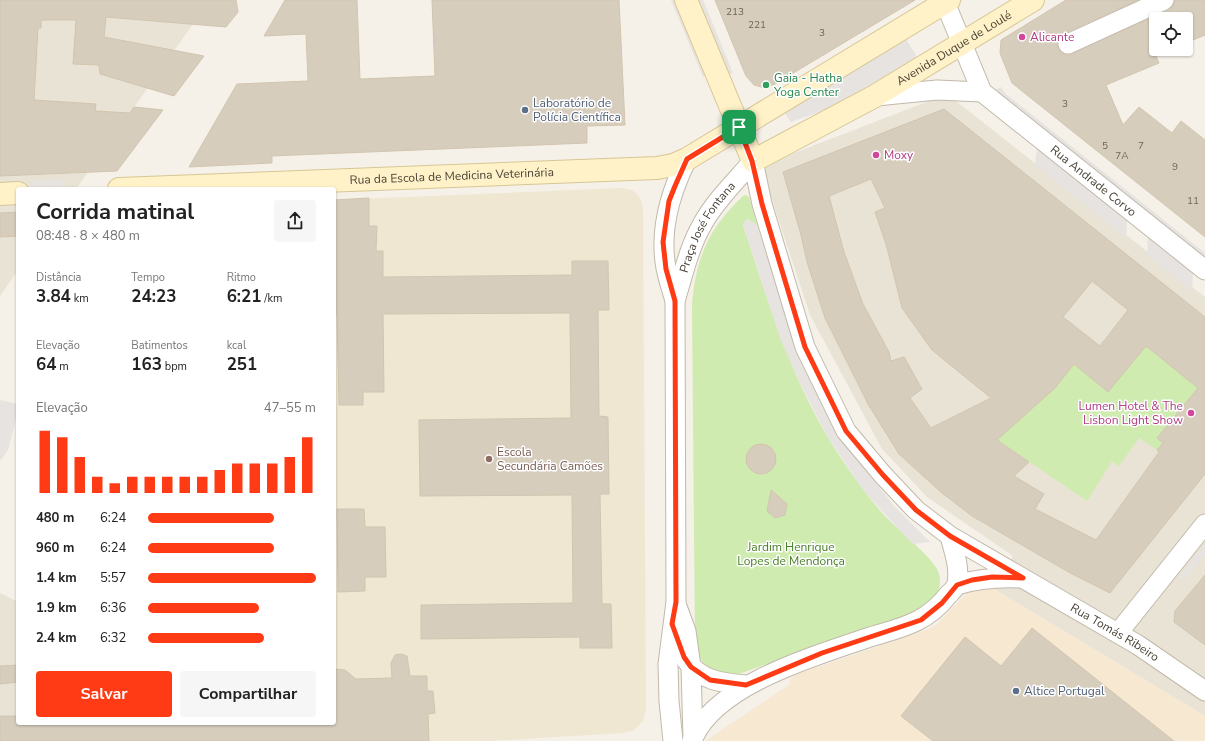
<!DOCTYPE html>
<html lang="pt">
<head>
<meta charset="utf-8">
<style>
	body { margin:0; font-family:"Nunito Sans",sans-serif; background:#f6f6f6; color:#222; height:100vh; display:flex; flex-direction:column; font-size:15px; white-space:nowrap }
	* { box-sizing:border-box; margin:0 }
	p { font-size:13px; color:#767676 }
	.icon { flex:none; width:22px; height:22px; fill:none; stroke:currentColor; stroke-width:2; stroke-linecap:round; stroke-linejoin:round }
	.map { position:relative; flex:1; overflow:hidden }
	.side { position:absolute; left:16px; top:187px; width:320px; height:538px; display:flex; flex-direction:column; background:#fff; border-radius:4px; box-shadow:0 1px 3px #0004 }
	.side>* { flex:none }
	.buttons { position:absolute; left:1149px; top:12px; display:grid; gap:8px }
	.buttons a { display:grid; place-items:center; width:44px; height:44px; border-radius:4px; background:#fff; box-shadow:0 1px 3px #0004; font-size:20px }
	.pin { position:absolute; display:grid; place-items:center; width:34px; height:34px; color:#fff; margin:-17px; border-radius:8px; box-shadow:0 2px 6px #0006 }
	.round { display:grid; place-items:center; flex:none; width:42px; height:42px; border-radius:4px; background:#f6f6f6 }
	.head { display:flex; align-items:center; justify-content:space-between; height:68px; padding:0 20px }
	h1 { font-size:22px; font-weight:700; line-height:30px }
	.metrics { display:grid; grid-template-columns:repeat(3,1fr); gap:6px; height:68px; padding:4px 20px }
	.metrics div { display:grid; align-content:center }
	.metrics b { font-size:17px; font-weight:700 }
	.metrics small { font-size:11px; font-weight:400 }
	.metrics p { font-size:11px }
	.chart { height:112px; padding:8px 20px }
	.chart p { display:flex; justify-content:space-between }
	.chart svg { width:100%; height:72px; margin-top:4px; stroke:#ff3b15; stroke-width:6 }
	.button { display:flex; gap:8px; margin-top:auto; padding:8px 20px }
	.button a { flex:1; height:46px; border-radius:4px; background:#ff3b15; color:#fff; font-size:16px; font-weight:700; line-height:46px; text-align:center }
	.button a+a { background:#f6f6f6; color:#222 }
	ul { padding:0 20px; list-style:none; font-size:13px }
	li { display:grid; grid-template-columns:64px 48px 1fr; align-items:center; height:30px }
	li i { height:10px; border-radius:5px; background:#ff3b15 }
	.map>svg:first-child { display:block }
	.residential { fill:#e9e3d6 }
	.commercial { fill:#f7e8d2 }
	.education { fill:#efe7d1 }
	.green { fill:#cfebaf }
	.parking { fill:#e6e3e0 }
	.building { fill:#d7cdbd; stroke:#d2c5af; fill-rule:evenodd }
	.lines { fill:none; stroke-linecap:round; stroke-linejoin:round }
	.street-casing { stroke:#c1b9aa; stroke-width:21 }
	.secondary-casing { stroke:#d7c695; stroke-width:24 }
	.street { stroke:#fff; stroke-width:19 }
	.secondary { stroke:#fff2c8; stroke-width:22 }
	.route-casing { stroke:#fff; stroke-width:8 }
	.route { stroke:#ff3b15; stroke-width:5 }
	.hotel-dot { fill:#d1479c; stroke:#fff; stroke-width:1.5 }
	.leisure-dot { fill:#2e9e5b; stroke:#fff; stroke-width:1.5 }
	.service-dot { fill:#5c6f8a; stroke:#fff; stroke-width:1.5 }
	.education-dot { fill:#8d6e63; stroke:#fff; stroke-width:1.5 }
	.labels { text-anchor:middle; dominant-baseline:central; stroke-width:3; stroke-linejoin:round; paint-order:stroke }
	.number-label { font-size:10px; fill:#6c6558 }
	.hotel-label { font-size:12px; fill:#b23c85; stroke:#fff; text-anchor:start }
	.street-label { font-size:12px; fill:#494236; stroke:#fff }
	.leisure-label { font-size:12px; fill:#27864d; stroke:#fff; text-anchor:start }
	.service-label { font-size:12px; fill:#4e5e75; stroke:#fff; text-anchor:start }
	.education-label { font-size:12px; fill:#785e54; stroke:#fff; text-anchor:start }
	.park-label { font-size:12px; fill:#467e25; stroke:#fff }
</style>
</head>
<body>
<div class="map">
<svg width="1205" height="741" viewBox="0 0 1205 741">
	<rect width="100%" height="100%" fill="#f5f1e8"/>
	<g class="residential">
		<polygon points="0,0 210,0 76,189 18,189 18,270 0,296"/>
		<polygon points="947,94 1205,297 1205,716 994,589 1013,556 927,497 882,449 810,315 761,166"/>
		<polygon points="0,593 18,602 18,723 0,741"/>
	</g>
	<polygon class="commercial" points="988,587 994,589 1205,716 1205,741 705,741 789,685 790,680 795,675 928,629 937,624 966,594 974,590"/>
	<polygon class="education" points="622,188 632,190 637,194 642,202 643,208 646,710 643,721 634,730 623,733 490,741 265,741 334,723 334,200"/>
	<g class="green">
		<path d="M746 195 749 197 757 225 747 219 743 225C770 308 795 392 845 464 857 482 870 499 884 515 896 528 933 558 938 571 945 591 932 600 920 611L733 676C712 675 699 664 695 644L692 304C696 257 709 228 743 196Z"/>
		<polygon points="1146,346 1198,388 1157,438 1163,443 1157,450 1139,438 1119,466 1112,461 1087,501 996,439 1074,364"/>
	</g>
	<g class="parking">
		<polygon points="671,0 678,0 709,74 703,77"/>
		<polygon points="694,0 703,0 733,73 725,76"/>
		<polygon points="906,39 917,57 833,107 791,122 785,113"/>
		<polygon points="1001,87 1006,94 1205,253 1205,260 997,93 995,90"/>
		<polygon points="1037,146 1127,219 1126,238 1035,165"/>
		<polygon points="64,180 65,186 32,187 32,181"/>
		<polygon points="747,219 757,225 786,313 855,456 894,506 930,542 913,544 906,537 863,490 827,436 801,385 781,341 743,225"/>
		<polygon points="1148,236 1193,272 1192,291 1147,255"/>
		<polygon points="0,400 18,404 18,411 8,450 0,461"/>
		<polygon points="1205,544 1205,554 1183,581 1179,577"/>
	</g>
	<g class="building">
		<polygon points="0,0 236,0 238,12 226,27 106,17 104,37 204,56 174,96 100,74 99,65 73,64 76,20 41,20 41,28 38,28 34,100 96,104 95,111 130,113 134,107 163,110 117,171 0,176"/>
		<polygon points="285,0 357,0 360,79 435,76 432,0 619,0 625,125 587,126 587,143 272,156 272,163 189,167 237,84 308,81 306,34 264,36"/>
		<polygon points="715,0 915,0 775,84 765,88 754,85 746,76"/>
		<polygon points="1066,0 1138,0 1063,34 1059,38 1058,48 1061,53 1067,55 1169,10 1173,6 1175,0 1205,0 1205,35 1186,43 1186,19 1156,19 1156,49 1172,49 1156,56 1159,63 1106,85 1123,125 1139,107 1172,133 1181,121 1205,140 1205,237 1012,83 1000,53 1001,40"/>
		<path d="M944 109 1205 317V474L1110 593 1072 574 972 516 942 493 899 454 868 404 825 318 807 262 801 235 783 172ZM871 179 885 208 875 212 886 244 902 308 932 350 991 398 931 428 910 398 922 389 904 357 891 361 889 352 863 304 844 252 829 196ZM1092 281 1128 310 1100 346 1063 317ZM1146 346 1198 388 1157 438 1163 443 1157 450 1159 452 1096 540 1035 509 1044 494 1014 476 1029 462 997 440 1055 388 1074 364 1108 392Z"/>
		<polygon points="369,198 369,226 377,226 376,251 383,251 383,277 572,275 572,261 608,261 609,310 598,310 599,416 608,417 609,494 600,494 602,604 611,604 612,648 580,648 580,637 421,639 421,605 573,603 572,495 420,496 419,420 571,418 570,313 383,314 384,392 363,392 363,405 339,405 337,313 334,313 334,200"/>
		<polygon points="18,212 18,236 0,237 0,213"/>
		<circle cx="761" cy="459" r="15"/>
		<polygon points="771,490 787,504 785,515 775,518 767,511"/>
		<polygon points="337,509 364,509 365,527 385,527 386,577 365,577 365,591 338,592"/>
		<polygon points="1205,575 1205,645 1174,622 1175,611"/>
		<polygon points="1032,628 1174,741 933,741 901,716 965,637 1001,666"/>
		<polygon points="401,654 407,656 410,676 427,676 427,691 433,691 435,713 428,714 429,741 0,741 0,716 18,716 18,723 334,723 334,669 345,670 356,679 392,678 391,663 395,655"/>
		<polygon points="18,665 18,682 0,684 0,666"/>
	</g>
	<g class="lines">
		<g class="street-casing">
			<g id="street">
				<path id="s1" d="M944 0 982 92 1205 270"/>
				<polyline points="1068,44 1164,0"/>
				<polyline points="876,96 937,90 982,92"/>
				<path id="s2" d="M753 161 762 204 805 347 846 431 883 475 916 510 950 536 1138 645 1205 691"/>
				<path d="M675 301C672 290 668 279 666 268 659 230 670 193 687 159"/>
				<path d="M957 585C979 578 998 577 1021 578"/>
				<polyline points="676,604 686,631 691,667 693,738"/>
				<polyline points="1118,633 1205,524"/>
				<path d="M686 660C701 681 722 683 746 685"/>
				<path id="s3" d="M673 741 669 701 668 664 676 602 675 301C683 275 689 247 703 223 715 201 736 181 753 161"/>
				<path d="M692 741C713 685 815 656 867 638 899 628 926 624 948 595 951 592 956 588 957 583 960 567 954 552 950 536"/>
			</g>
		</g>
		<g class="secondary-casing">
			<g id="secondary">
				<path id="s4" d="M686 0 753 161 875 96 1033 0"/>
				<path id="s5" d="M119 189 657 168 673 165 687 159 949 0"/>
				<polyline points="0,194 18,193"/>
			</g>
		</g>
		<use href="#street" class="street"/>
		<use href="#secondary" class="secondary"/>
	</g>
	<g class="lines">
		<g class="route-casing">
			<polygon id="route" points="739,127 752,161 762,204 805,347 846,431 883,475 916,510 950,536 1023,578 992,577 972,580 957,585 942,603 921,620 822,653 746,685 710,680 691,667 684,657 672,624 676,602 675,301 666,269 663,242 669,201 675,186 687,159"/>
		</g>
		<use href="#route" class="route"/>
	</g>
	<g class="hotel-dot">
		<circle cx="1022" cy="37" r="4"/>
		<circle cx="876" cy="155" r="4"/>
		<circle cx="1191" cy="413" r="4"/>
	</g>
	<circle class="leisure-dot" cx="766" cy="85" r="4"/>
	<g class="service-dot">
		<circle cx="525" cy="110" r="4"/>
		<circle cx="1016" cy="691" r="4"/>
	</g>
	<circle class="education-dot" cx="489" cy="459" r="4"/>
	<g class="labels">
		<g class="number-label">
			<text x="735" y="12">213</text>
			<text x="757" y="25">221</text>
			<text x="822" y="33">3</text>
			<text x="1065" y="104">3</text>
			<text x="1105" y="146">5</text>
			<text x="1141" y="146">7</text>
			<text x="1122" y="156">7A</text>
			<text x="1175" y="167">9</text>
			<text x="1193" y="201">11</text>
		</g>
		<g class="hotel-label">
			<text x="1030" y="37">Alicante</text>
			<text x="884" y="155">Moxy</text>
			<text x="1183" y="406" text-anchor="end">Lumen Hotel &amp; The<tspan x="1183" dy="14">Lisbon Light Show</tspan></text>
		</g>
		<g class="street-label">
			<text stroke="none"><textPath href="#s4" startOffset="405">Avenida Duque de Loulé</textPath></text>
			<text stroke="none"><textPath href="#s5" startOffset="333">Rua da Escola de Medicina Veterinária</textPath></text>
			<text stroke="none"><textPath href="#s1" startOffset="242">Rua Andrade Corvo</textPath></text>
			<text stroke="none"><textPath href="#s3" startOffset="522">Praça José Fontana</textPath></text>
			<text stroke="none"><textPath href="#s2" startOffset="626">Rua Tomás Ribeiro</textPath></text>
		</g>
		<g class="leisure-label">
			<text x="774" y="78">Gaia - Hatha<tspan x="774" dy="14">Yoga Center</tspan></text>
		</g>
		<g class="service-label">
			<text x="533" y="103">Laboratório de<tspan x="533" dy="14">Polícia Científica</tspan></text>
			<text x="1024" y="691">Altice Portugal</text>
		</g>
		<g class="education-label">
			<text x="497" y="452">Escola<tspan x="497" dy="14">Secundária Camões</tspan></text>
		</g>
		<g class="park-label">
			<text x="791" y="547">Jardim Henrique<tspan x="791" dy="14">Lopes de Mendonça</tspan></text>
		</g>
	</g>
</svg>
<div class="buttons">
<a><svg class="icon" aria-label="locate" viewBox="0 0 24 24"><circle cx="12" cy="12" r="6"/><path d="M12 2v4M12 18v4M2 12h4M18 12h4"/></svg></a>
</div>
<div class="pin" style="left:739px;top:127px;background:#1e9e55"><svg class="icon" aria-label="arrive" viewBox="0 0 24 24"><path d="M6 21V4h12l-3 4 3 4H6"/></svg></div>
<section class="side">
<div class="head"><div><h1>Corrida matinal</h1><p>08:48 · 8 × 480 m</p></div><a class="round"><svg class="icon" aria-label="share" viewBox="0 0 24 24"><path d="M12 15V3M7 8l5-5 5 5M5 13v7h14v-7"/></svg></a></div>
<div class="metrics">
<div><p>Distância</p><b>3.84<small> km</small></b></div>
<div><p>Tempo</p><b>24:23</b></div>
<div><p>Ritmo</p><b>6:21<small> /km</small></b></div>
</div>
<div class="metrics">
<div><p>Elevação</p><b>64<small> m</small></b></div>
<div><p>Batimentos</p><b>163<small> bpm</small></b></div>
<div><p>kcal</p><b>251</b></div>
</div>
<div class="chart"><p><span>Elevação</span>47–55 m</p>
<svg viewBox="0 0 160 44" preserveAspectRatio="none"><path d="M5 44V6M15 44V10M25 44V22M35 44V34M45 44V38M55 44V34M65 44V34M75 44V34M85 44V34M95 44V34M105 44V30M115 44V26M125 44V26M135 44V26M145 44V22M155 44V10"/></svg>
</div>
<ul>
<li><b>480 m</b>6:24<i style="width:75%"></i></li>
<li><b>960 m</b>6:24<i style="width:75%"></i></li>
<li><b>1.4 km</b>5:57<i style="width:100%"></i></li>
<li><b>1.9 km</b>6:36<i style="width:66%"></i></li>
<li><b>2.4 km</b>6:32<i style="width:69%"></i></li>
</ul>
<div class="button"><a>Salvar</a><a>Compartilhar</a></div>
</section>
</div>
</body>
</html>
